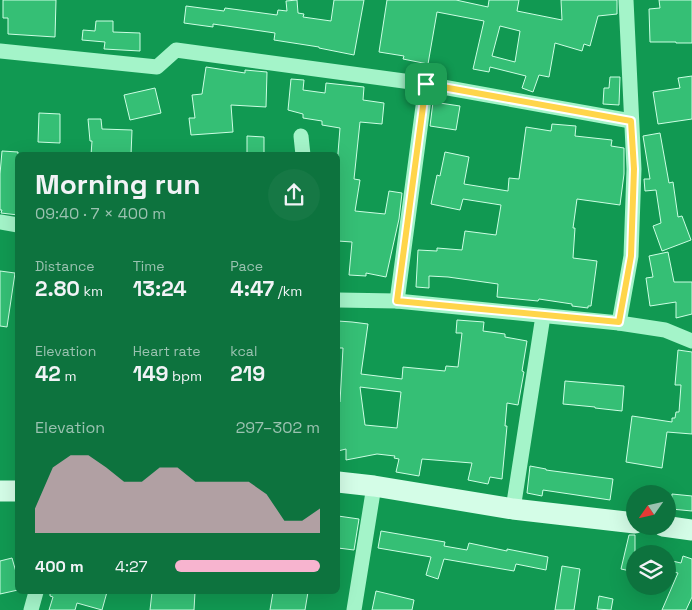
<!DOCTYPE html>
<html lang="en">
<head>
<meta charset="utf-8">
<style>
	body { margin:0; font-family:"Space Grotesk",sans-serif; background:#167845; color:#f1f3f6; height:100vh; display:flex; flex-direction:column; font-size:19px; white-space:nowrap }
	* { box-sizing:border-box; margin:0 }
	p { font-size:16px; color:#9ac2b0 }
	.icon { flex:none; width:28px; height:28px; fill:none; stroke:currentColor; stroke-width:2; stroke-linecap:round; stroke-linejoin:round }
	.map { position:relative; flex:1; overflow:hidden }
	.panel { position:absolute; left:15px; top:152px; width:325px; height:442px; display:flex; flex-direction:column; background:#0d733e; border-radius:8px; box-shadow:0 5px 20px #0002 }
	.panel>* { flex:none }
	.needle { width:32px; rotate:236deg }
	.fabs { position:absolute; left:626px; top:485px; display:grid; gap:10px }
	.fabs a { display:grid; place-items:center; width:50px; height:50px; border-radius:50%; background:#0d733e; box-shadow:0 5px 20px #0002; font-size:25px }
	.pin { position:absolute; display:grid; place-items:center; width:42px; height:42px; color:#fff; margin:-21px; border-radius:10px; box-shadow:0 2px 8px #0006 }
	.round { display:grid; place-items:center; flex:none; width:52px; height:52px; border-radius:26px; background:#167845 }
	.overview { display:flex; align-items:center; justify-content:space-between; height:85px; padding:0 20px }
	h1 { font-size:28px; font-weight:600; line-height:38px }
	.metrics { display:grid; grid-template-columns:repeat(3,1fr); gap:8px; height:85px; padding:5px 20px }
	.metrics div { display:grid; align-content:center }
	.metrics b { font-size:21px; font-weight:600 }
	.metrics small { font-size:14px; font-weight:400 }
	.metrics p { font-size:14px }
	.chart { height:140px; padding:10px 20px }
	.chart p { display:flex; justify-content:space-between }
	.chart svg { width:100%; height:90px; margin-top:5px; fill:#f7b4cf; opacity:.7 }
	ul { padding:0 20px; list-style:none; font-size:16px }
	li { display:grid; grid-template-columns:80px 60px 1fr; align-items:center; height:38px }
	li i { height:12px; border-radius:6px; background:#f7b4cf }
	.map>svg:first-child { display:block }
	.building { fill:#35bf75; stroke:#ccfee3; fill-rule:evenodd }
	.lines { fill:none; stroke-linecap:round; stroke-linejoin:round }
	.street { stroke:#a4f4c9; stroke-width:15 }
	.secondary { stroke:#d4fde7; stroke-width:21 }
	.route-casing { stroke:#fff; stroke-width:10 }
	.route { stroke:#ffd54a; stroke-width:6 }
</style>
</head>
<body>
<div class="map">
<svg width="692" height="610" viewBox="0 0 692 610">
	<rect width="100%" height="100%" fill="#119952"/>
	<g class="building">
		<polygon points="3,0 56,0 55,37 8,34 8,18 3,18"/>
		<polygon points="297,0 298,13 304,14 303,17 331,21 334,0 364,0 354,55 319,48 319,47 274,40 275,33 213,24 213,27 184,23 186,6 224,11 225,8 277,15 278,10 287,11 286,1"/>
		<path d="M387 0H456L488 7 489 0H519L517 11 562 20 561 0H617V14L598 16 590 46 584 44 582 51 555 43 549 77 539 75 533 92 522 88 526 76 490 67 489 72 473 69 484 21 437 12 428 64 403 59 404 56 379 52ZM500 26 520 31 515 62 492 56Z"/>
		<polygon points="659,0 692,0 692,43 676,43 676,42 650,42 649,9 660,8"/>
		<polygon points="96,21 113,21 113,32 140,33 140,51 104,49 105,42 82,40 83,30 95,31"/>
		<polygon points="206,67 245,73 245,70 267,72 266,107 231,105 233,132 191,135 189,118 195,118 192,95 202,94"/>
		<polygon points="692,76 692,119 658,124 653,92 680,88 678,78"/>
		<polygon points="610,77 620,77 619,105 603,104 604,88 609,88"/>
		<polygon points="291,79 304,80 303,90 325,93 326,83 364,87 363,100 384,103 382,124 360,122 354,179 360,180 355,211 385,214 389,191 402,193 399,219 386,277 366,273 366,276 349,275 352,242 338,241 338,153 340,128 322,125 322,121 303,118 303,114 288,110"/>
		<polygon points="155,88 161,113 130,120 124,95"/>
		<polygon points="433,102 460,106 456,130 430,126"/>
		<polygon points="39,113 60,114 60,143 38,142"/>
		<polygon points="88,119 101,119 102,129 132,130 131,155 106,154 106,155 91,155 92,141 90,141"/>
		<polygon points="552,124 576,126 575,136 612,140 611,146 624,148 624,174 620,205 577,199 573,228 575,228 573,258 597,261 591,306 588,306 588,308 572,306 572,304 539,299 538,301 497,297 498,284 448,277 429,276 429,288 416,287 418,250 437,251 437,248 462,250 465,231 496,235 501,205 463,199 460,210 431,204 437,175 440,176 445,152 469,157 464,184 508,191 509,178 519,179 526,127 551,131"/>
		<polygon points="660,133 669,183 673,182 678,217 682,216 691,240 662,251 653,226 661,223 656,190 645,191 644,179 650,179 643,136"/>
		<polygon points="247,136 264,137 264,155 247,155"/>
		<polygon points="2,151 18,152 18,215 1,213 2,210 0,210 0,174"/>
		<polygon points="668,252 674,282 692,282 692,314 676,318 676,302 650,306 646,278 653,277 649,256"/>
		<polygon points="0,271 15,273 7,327 0,326"/>
		<path d="M457 320 484 322 483 331 505 334V337L527 341 522 371 524 372 518 405 507 403 505 426H507L502 479 490 477 488 484 468 480 472 463 422 459 419 476 396 472 399 459 394 458 395 456 377 454 346 460V449L338 451V403L340 402 343 348H338V321L352 322 368 324 361 374 402 379 403 367 445 371 446 366 458 367 462 333H456ZM360 387 401 392 397 428 365 425Z"/>
		<polygon points="678,350 692,352 692,434 667,432 662,468 626,462 632,416 672,422 672,418 675,418 676,412 679,412 681,385 675,385"/>
		<polygon points="565,381 624,386 622,411 595,408 595,407 563,404"/>
		<polygon points="530,466 546,469 546,470 613,479 610,500 543,490 542,496 527,493"/>
		<polygon points="672,494 692,496 692,511 671,509"/>
		<polygon points="338,516 359,519 354,550 338,548"/>
		<polygon points="381,531 445,542 444,546 467,550 469,543 507,551 507,549 548,557 546,570 516,564 514,571 444,559 438,579 426,575 431,557 378,548"/>
		<polygon points="629,535 635,535 635,572 621,569"/>
		<polygon points="683,556 692,559 692,597 686,610 662,610 678,573 668,571 668,560 681,563"/>
		<polygon points="12,558 18,579 18,590 0,594 0,561"/>
		<polygon points="562,566 580,569 574,610 555,610"/>
		<polygon points="376,591 414,600 412,610 372,610"/>
		<polygon points="50,592 107,592 102,610 77,603 75,610 49,610 53,597 50,596"/>
		<polygon points="152,592 195,592 194,610 150,610"/>
		<polygon points="273,592 308,592 305,610 270,610"/>
		<polygon points="599,596 613,599 611,610 597,609"/>
	</g>
	<g class="lines">
		<g class="street">
			<polyline points="0,51 157,67 176,50 426,84 631,121"/>
			<polyline points="301,136 303,155"/>
			<polyline points="0,222 18,225"/>
			<polyline points="338,300 397,301 619,323 665,330 692,341"/>
			<polyline points="397,301 426,84"/>
			<polyline points="619,323 631,256 634,169 626,0"/>
			<polyline points="513,509 543,316"/>
			<polyline points="31,610 36,592"/>
			<polyline points="354,610 374,486"/>
		</g>
		<g class="secondary">
			<polyline points="338,482 374,486 513,509 635,523"/>
			<polyline points="0,491 18,491"/>
			<polyline points="663,526 692,530"/>
		</g>
	</g>
	<g class="lines">
		<g class="route-casing">
			<polygon id="route" points="426,84 631,121 634,169 631,256 619,322 397,301"/>
		</g>
		<use href="#route" class="route"/>
	</g>
</svg>
<div class="fabs">
<a><svg class="needle" viewBox="-14 -14 28 28"><path d="M0-13l5 13h-10z" fill="#e53935"/><path d="M0 13l5-13h-10z" fill="#9ac2b0"/></svg></a>
<a><svg class="icon" aria-label="layers" viewBox="0 0 24 24"><path d="M12 4l9 5-9 5-9-5zM3 14l9 5 9-5"/></svg></a>
</div>
<div class="pin" style="left:426px;top:84px;background:#1e9e55"><svg class="icon" aria-label="arrive" viewBox="0 0 24 24"><path d="M6 21V4h12l-3 4 3 4H6"/></svg></div>
<section class="panel">
<div class="overview"><div><h1>Morning run</h1><p>09:40 · 7 × 400 m</p></div><a class="round"><svg class="icon" aria-label="share" viewBox="0 0 24 24"><path d="M12 15V3M7 8l5-5 5 5M5 13v7h14v-7"/></svg></a></div>
<div class="metrics">
<div><p>Distance</p><b>2.80<small> km</small></b></div>
<div><p>Time</p><b>13:24</b></div>
<div><p>Pace</p><b>4:47<small> /km</small></b></div>
</div>
<div class="metrics">
<div><p>Elevation</p><b>42<small> m</small></b></div>
<div><p>Heart rate</p><b>149<small> bpm</small></b></div>
<div><p>kcal</p><b>219</b></div>
</div>
<div class="chart"><p><span>Elevation</span>297–302 m</p>
<svg viewBox="0 0 160 44" preserveAspectRatio="none"><path d="M0 44V32L10 12L20 6L30 6L40 12L50 19L60 19L70 12L80 12L90 19L100 19L110 19L120 19L130 25L140 38L150 38L160 32V44z"/></svg>
</div>
<ul>
<li><b>400 m</b>4:27<i style="width:100%"></i></li>
</ul>
</section>
</div>
</body>
</html>
